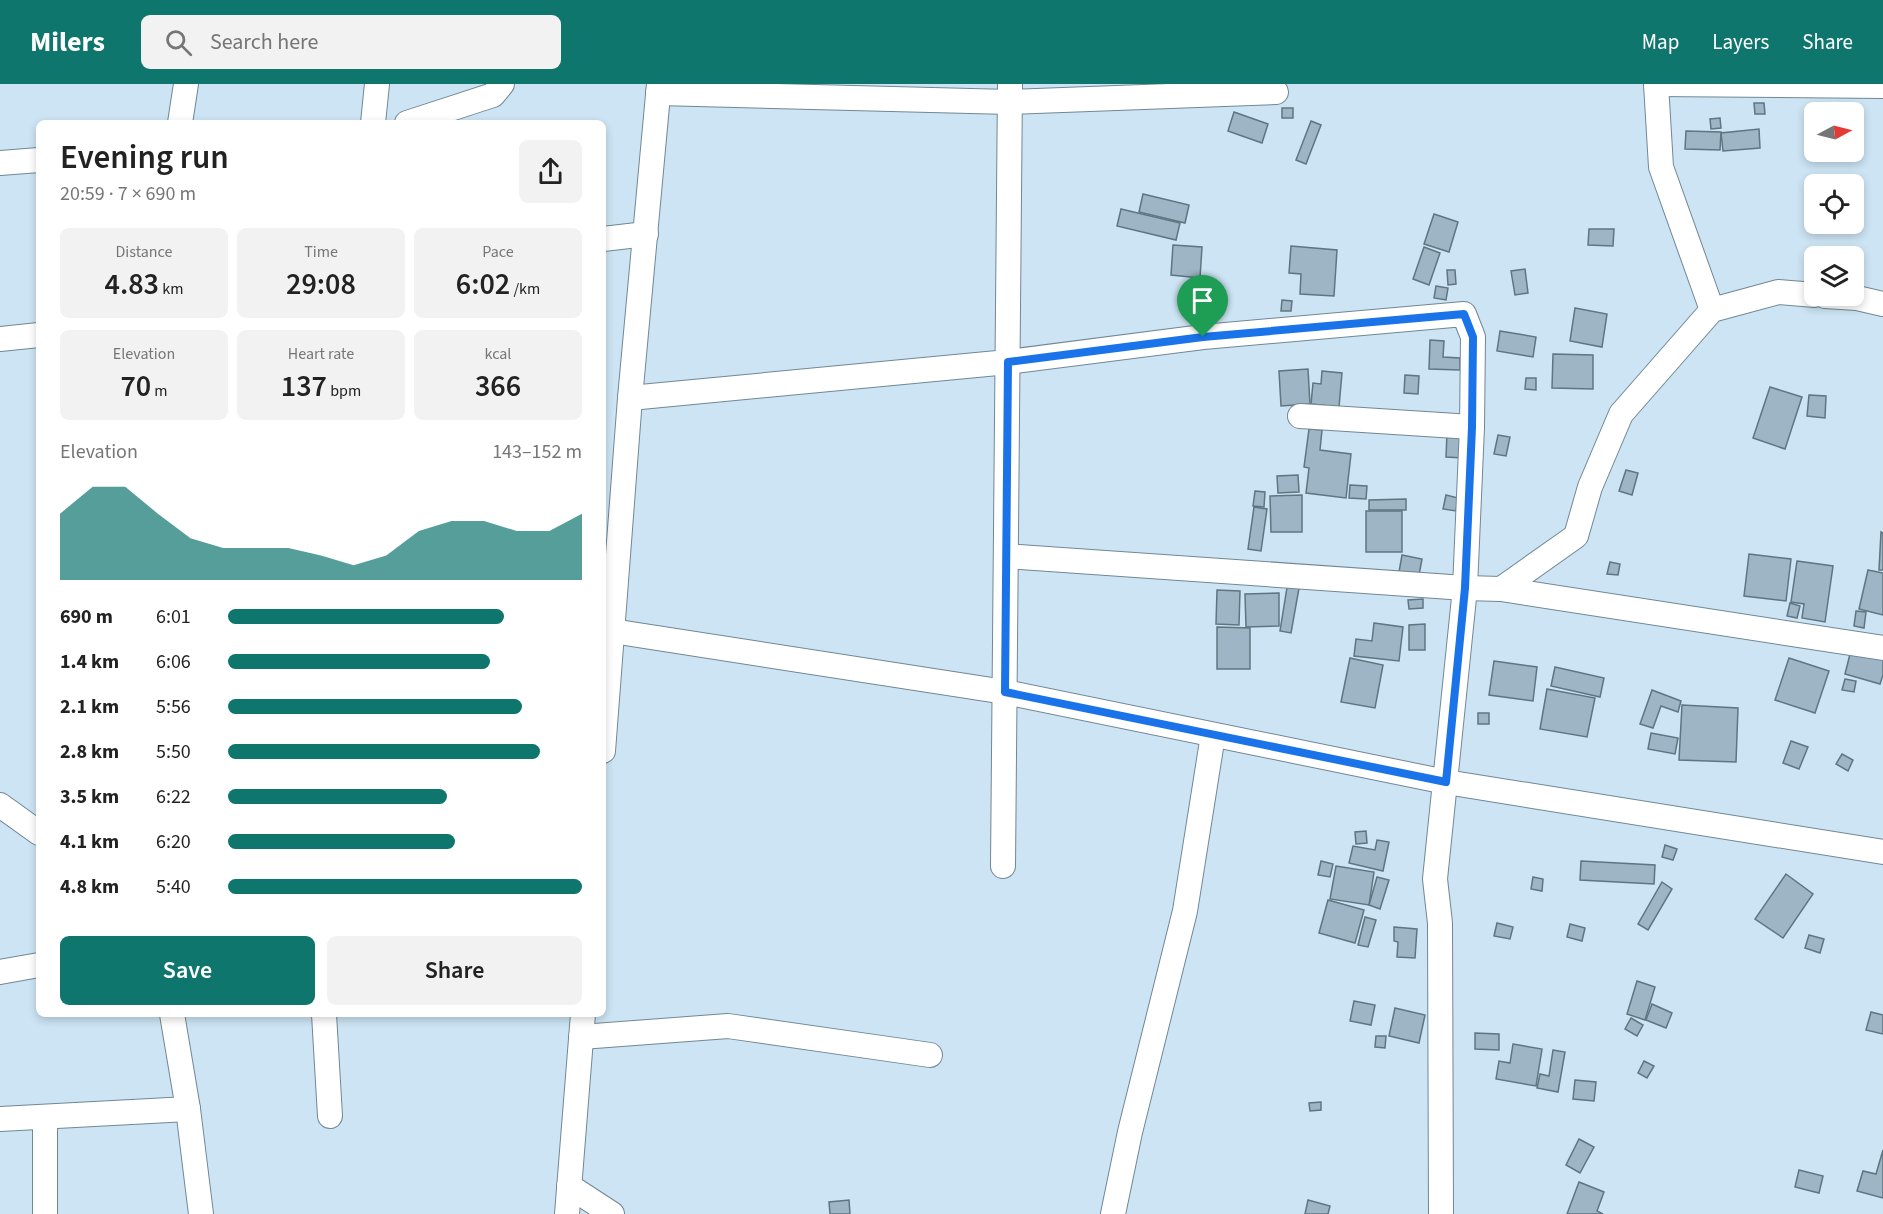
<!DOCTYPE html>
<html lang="en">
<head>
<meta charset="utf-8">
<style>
	body { margin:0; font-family:"Source Sans 3",sans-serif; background:#f2f2f2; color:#222; height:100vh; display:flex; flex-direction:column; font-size:22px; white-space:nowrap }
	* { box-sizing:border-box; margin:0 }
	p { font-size:20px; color:#767676 }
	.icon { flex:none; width:33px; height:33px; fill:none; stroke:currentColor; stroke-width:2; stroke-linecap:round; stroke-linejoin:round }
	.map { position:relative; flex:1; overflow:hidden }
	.side { position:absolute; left:36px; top:36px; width:570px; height:897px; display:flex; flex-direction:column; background:#fff; border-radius:9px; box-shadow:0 3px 9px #0003 }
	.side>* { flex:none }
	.needle { width:39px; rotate:83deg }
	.tools { position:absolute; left:1804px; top:18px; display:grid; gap:12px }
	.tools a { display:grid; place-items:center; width:60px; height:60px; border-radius:9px; background:#fff; box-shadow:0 3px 9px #0003; font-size:30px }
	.pin { position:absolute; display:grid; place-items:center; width:51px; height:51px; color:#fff; margin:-62px -26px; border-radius:50% 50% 50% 0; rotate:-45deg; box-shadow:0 0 6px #0007 }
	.pin .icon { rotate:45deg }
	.round { display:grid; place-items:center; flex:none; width:63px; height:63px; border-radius:9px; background:#f2f2f2 }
	.overview { display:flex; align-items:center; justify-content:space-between; height:102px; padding:0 24px }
	h1 { font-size:33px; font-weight:600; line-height:45px }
	.figures { display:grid; grid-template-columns:repeat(3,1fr); gap:9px; height:102px; padding:6px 24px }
	.figures div { display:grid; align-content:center; border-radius:9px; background:#f2f2f2; text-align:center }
	.figures b { font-size:30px; font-weight:600 }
	.figures small { font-size:16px; font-weight:400 }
	.figures p { font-size:16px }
	.chart { height:168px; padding:12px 24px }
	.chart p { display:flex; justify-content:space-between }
	.chart svg { width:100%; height:108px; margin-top:6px; fill:#0f766e; opacity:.7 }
	.button { display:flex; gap:12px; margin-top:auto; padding:12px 24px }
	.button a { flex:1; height:69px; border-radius:9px; background:#0f766e; color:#fff; font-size:24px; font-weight:600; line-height:69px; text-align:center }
	.button a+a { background:#f2f2f2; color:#222 }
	ul { padding:0 24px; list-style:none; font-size:20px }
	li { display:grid; grid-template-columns:96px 72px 1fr; align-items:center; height:45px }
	li i { height:15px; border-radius:8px; background:#0f766e }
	header { display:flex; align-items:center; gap:36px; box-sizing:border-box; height:84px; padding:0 30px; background:#0f766e; color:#fff }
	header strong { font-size:28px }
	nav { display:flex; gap:33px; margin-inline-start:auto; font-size:21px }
	.search { width:420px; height:54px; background:#f2f2f2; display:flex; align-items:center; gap:15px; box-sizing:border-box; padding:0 21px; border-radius:9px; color:#767676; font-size:22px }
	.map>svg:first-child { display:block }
	.building { fill:#9db5c4; stroke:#5f7582; stroke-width:1.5 }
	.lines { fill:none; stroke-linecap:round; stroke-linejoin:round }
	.minor-casing { stroke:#718795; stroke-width:26 }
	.minor { stroke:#fff; stroke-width:24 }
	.route-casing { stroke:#fff; stroke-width:12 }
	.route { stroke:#1a73e8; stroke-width:8 }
</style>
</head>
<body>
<header>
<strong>Milers</strong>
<div class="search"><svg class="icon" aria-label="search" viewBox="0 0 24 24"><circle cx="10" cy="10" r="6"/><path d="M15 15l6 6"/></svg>Search here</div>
<nav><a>Map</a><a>Layers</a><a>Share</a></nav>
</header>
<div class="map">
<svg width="1883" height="1130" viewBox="0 0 1883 1130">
	<rect width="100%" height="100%" fill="#cce4f3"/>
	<g class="building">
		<polygon points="1754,19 1764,19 1765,30 1755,30"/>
		<rect x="1282" y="24" width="11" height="10"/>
		<polygon points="1234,28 1268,40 1262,59 1228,47"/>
		<polygon points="1720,34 1721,44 1711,45 1710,35"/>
		<polygon points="1311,37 1321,41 1306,80 1296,76"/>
		<polygon points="1759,45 1760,64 1723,67 1721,49"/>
		<polygon points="1686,47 1721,48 1720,66 1685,65"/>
		<polygon points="1143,110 1189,121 1185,139 1139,128"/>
		<polygon points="1121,125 1180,139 1176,156 1117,142"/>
		<polygon points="1434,130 1458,138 1449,168 1424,160"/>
		<polygon points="1589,145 1614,145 1613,162 1588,161"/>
		<polygon points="1173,161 1202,163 1200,194 1171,191"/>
		<polygon points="1291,162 1337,166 1334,212 1300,210 1301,190 1289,189"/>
		<polygon points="1424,163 1440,169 1429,201 1413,195"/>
		<polygon points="1525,185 1528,209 1515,211 1511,187"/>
		<polygon points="1447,186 1455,186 1456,200 1448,201"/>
		<polygon points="1436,202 1448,204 1446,216 1434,214"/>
		<polygon points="1282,216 1292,217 1291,227 1281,227"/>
		<polygon points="1575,224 1607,230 1602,263 1570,257"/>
		<polygon points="1500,247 1536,253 1533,273 1497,267"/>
		<polygon points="1430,256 1444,257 1443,273 1460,274 1460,286 1429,285"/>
		<polygon points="1553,270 1593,271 1593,305 1552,304"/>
		<polygon points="1308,285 1310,320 1281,322 1279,287"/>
		<polygon points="1322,287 1342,289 1339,323 1311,320 1313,299 1321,300"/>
		<polygon points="1405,291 1419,292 1418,310 1404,309"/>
		<polygon points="1526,294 1536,294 1536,306 1525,305"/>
		<polygon points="1770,303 1802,313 1785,365 1753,354"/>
		<polygon points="1809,311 1826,312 1825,334 1807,332"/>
		<polygon points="1309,345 1322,346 1320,366 1351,370 1346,414 1306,409 1309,384 1304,383"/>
		<polygon points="1447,349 1464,350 1463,374 1446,373"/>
		<polygon points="1498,351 1510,353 1506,372 1494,370"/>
		<polygon points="1626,386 1638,389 1632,411 1619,407"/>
		<polygon points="1298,391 1299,408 1278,409 1277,392"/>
		<polygon points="1350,401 1367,402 1366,415 1349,414"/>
		<polygon points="1255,407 1265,408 1264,423 1253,422"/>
		<polygon points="1302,411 1302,448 1271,448 1270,412"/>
		<polygon points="1446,411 1458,414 1456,427 1443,425"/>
		<polygon points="1406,415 1406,426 1369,426 1369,416"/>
		<polygon points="1254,423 1267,425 1261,467 1248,465"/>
		<rect x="1366" y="427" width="36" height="41"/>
		<polygon points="1881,448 1883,449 1883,486 1879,486"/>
		<polygon points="1749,470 1791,475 1786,517 1744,512"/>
		<polygon points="1402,471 1422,475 1419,491 1399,488"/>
		<polygon points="1797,477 1833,482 1825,538 1802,534 1804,520 1791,518"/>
		<polygon points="1610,478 1620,480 1618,491 1607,490"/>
		<polygon points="1868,486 1883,489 1883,531 1859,525"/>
		<polygon points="1289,491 1301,493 1291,549 1280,547"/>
		<polygon points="1217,506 1240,507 1239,541 1216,540"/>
		<polygon points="1279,509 1279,542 1246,543 1245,510"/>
		<polygon points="1423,515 1423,524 1409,525 1408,516"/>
		<polygon points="1790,519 1800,522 1797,534 1787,532"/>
		<polygon points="1856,527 1866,528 1864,544 1854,542"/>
		<polygon points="1374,539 1403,543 1399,577 1354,572 1356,555 1372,557"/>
		<polygon points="1425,540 1425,566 1409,566 1409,541"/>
		<polygon points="1217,543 1250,544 1250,585 1217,585"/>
		<polygon points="1852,562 1883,571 1883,591 1880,600 1845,590"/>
		<polygon points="1350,574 1383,581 1375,624 1341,618"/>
		<polygon points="1789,574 1829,587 1815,629 1775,616"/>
		<polygon points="1494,577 1537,583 1533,617 1489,611"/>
		<polygon points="1555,583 1604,594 1600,613 1551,602"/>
		<polygon points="1845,595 1856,597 1854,608 1842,606"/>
		<polygon points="1547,605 1595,614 1587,653 1540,645"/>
		<polygon points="1652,606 1681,617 1678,628 1661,622 1653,644 1640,640"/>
		<polygon points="1682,621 1738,624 1736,678 1679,676"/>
		<rect x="1478" y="629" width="11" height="11"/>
		<polygon points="1651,649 1678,654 1675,670 1648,665"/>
		<polygon points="1791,657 1808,663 1799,685 1783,679"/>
		<polygon points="1842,670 1853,676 1848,687 1836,680"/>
		<polygon points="1366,747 1367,759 1356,760 1355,748"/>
		<polygon points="1377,756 1389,758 1383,787 1349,779 1353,762 1375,766"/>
		<polygon points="1665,761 1677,765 1673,776 1662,773"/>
		<polygon points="1321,777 1333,780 1330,793 1318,791"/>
		<polygon points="1581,777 1655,781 1654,800 1580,796"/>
		<polygon points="1336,782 1374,788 1369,821 1330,815"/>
		<polygon points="1786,790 1813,810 1783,854 1755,835"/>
		<polygon points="1377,793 1389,796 1380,825 1369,821"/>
		<polygon points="1533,793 1543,795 1542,807 1531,805"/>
		<polygon points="1662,798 1672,805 1648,846 1638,840"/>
		<polygon points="1328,816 1364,826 1355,859 1319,849"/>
		<polygon points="1365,833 1376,836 1368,863 1358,861"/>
		<polygon points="1497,839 1513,843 1510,855 1494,852"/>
		<polygon points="1570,840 1585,844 1582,857 1567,853"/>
		<polygon points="1394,843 1417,845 1415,874 1397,873 1398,858 1394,857"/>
		<polygon points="1809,851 1824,855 1820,869 1805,864"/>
		<polygon points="1637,897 1655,903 1645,936 1627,930"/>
		<polygon points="1354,917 1375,921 1371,941 1350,937"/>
		<polygon points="1652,920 1672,929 1666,944 1646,936"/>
		<polygon points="1395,924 1425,931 1419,959 1389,952"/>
		<polygon points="1871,928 1883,931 1883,950 1866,946"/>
		<polygon points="1631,934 1643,941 1637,952 1625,945"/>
		<polygon points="1475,949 1499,950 1499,966 1475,965"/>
		<polygon points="1376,952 1386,952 1385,964 1375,963"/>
		<polygon points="1513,960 1542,965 1536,1002 1496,995 1499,977 1510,979"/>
		<polygon points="1553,966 1565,968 1558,1008 1537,1004 1540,990 1549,992"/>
		<polygon points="1644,977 1654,982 1647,994 1638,989"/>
		<polygon points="1575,996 1596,998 1594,1017 1573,1015"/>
		<polygon points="1321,1018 1321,1026 1310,1027 1309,1019"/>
		<polygon points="1579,1055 1594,1063 1580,1089 1566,1081"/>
		<polygon points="1883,1066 1883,1114 1857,1107 1863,1087 1876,1090"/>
		<polygon points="1799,1086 1823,1092 1819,1109 1795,1103"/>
		<polygon points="1579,1098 1604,1108 1597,1127 1603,1130 1567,1130"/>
		<polygon points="849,1116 850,1130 830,1130 829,1118"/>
		<polygon points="1308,1116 1330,1122 1328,1130 1305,1130"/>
	</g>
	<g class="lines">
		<g class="minor-casing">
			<g id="minor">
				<polyline points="1656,0 1661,83 1712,226"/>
				<polyline points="1656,0 1883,2"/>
				<polyline points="658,9 1010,18 1276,8"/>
				<polyline points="180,39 186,0"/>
				<polyline points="373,39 377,0"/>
				<polyline points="407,39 493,11 502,0"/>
				<polyline points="0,79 39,76"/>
				<polyline points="603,155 646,150"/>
				<polyline points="1825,212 1857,214 1883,220"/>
				<polyline points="0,255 39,251"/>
				<polyline points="630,314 1008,278 1203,253 1464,230 1473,253 1472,343 1465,504 1435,795 1440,839 1441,1130"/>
				<polyline points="1300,332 1472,343"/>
				<polyline points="1006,472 1465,504 1501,505 1576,452 1590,403 1621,330 1712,226 1778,208 1815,211"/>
				<polyline points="1501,505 1883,564"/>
				<polyline points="612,547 1005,608 1446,698 1883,768"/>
				<polyline points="603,667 630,314 659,0"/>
				<polyline points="0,721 39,749"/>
				<polyline points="1003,782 1010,0"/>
				<polyline points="0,888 39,881"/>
				<polyline points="172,930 188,1025 201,1130"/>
				<polyline points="324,930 330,1032"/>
				<polyline points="581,953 728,942 930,971"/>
				<polyline points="45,1033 45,1130"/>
				<polyline points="0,1035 188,1025"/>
				<polyline points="569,1102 612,1130"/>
				<polyline points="567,1130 583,930"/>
				<polyline points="1113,1130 1130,1048 1185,827 1213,651"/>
			</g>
		</g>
		<use href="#minor" class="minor"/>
	</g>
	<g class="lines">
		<g class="route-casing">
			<polygon id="route" points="1464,230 1473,253 1472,343 1465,504 1446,698 1005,608 1008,278 1203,253"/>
		</g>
		<use href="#route" class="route"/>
	</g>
</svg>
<div class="tools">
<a><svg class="needle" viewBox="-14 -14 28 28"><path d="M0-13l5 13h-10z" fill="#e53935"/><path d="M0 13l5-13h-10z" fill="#767676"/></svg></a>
<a><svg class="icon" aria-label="locate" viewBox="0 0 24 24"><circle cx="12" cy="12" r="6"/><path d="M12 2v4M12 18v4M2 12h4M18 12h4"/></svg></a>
<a><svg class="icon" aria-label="layers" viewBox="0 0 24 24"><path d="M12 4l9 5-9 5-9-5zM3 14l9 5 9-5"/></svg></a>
</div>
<div class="pin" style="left:1203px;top:253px;background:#1e9e55"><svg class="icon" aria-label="arrive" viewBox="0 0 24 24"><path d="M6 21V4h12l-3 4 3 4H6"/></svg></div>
<section class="side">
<div class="overview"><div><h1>Evening run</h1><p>20:59 · 7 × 690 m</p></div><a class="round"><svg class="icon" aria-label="share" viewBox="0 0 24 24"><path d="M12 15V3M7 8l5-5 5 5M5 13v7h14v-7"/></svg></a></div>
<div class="figures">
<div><p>Distance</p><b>4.83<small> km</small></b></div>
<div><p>Time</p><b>29:08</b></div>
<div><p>Pace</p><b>6:02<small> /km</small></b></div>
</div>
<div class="figures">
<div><p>Elevation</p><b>70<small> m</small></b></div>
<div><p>Heart rate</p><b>137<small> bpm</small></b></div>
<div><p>kcal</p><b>366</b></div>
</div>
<div class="chart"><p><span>Elevation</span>143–152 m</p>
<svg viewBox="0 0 160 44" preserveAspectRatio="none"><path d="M0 44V17L10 6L20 6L30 17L40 27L50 31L60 31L70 31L80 34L90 38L100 34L110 24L120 20L130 20L140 24L150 24L160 17V44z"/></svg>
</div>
<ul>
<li><b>690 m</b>6:01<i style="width:78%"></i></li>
<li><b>1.4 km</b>6:06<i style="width:74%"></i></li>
<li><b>2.1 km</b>5:56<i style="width:83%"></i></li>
<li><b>2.8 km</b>5:50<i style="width:88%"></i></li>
<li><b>3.5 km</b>6:22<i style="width:62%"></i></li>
<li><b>4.1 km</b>6:20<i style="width:64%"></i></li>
<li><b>4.8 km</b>5:40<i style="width:100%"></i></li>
</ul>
<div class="button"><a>Save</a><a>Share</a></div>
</section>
</div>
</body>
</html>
